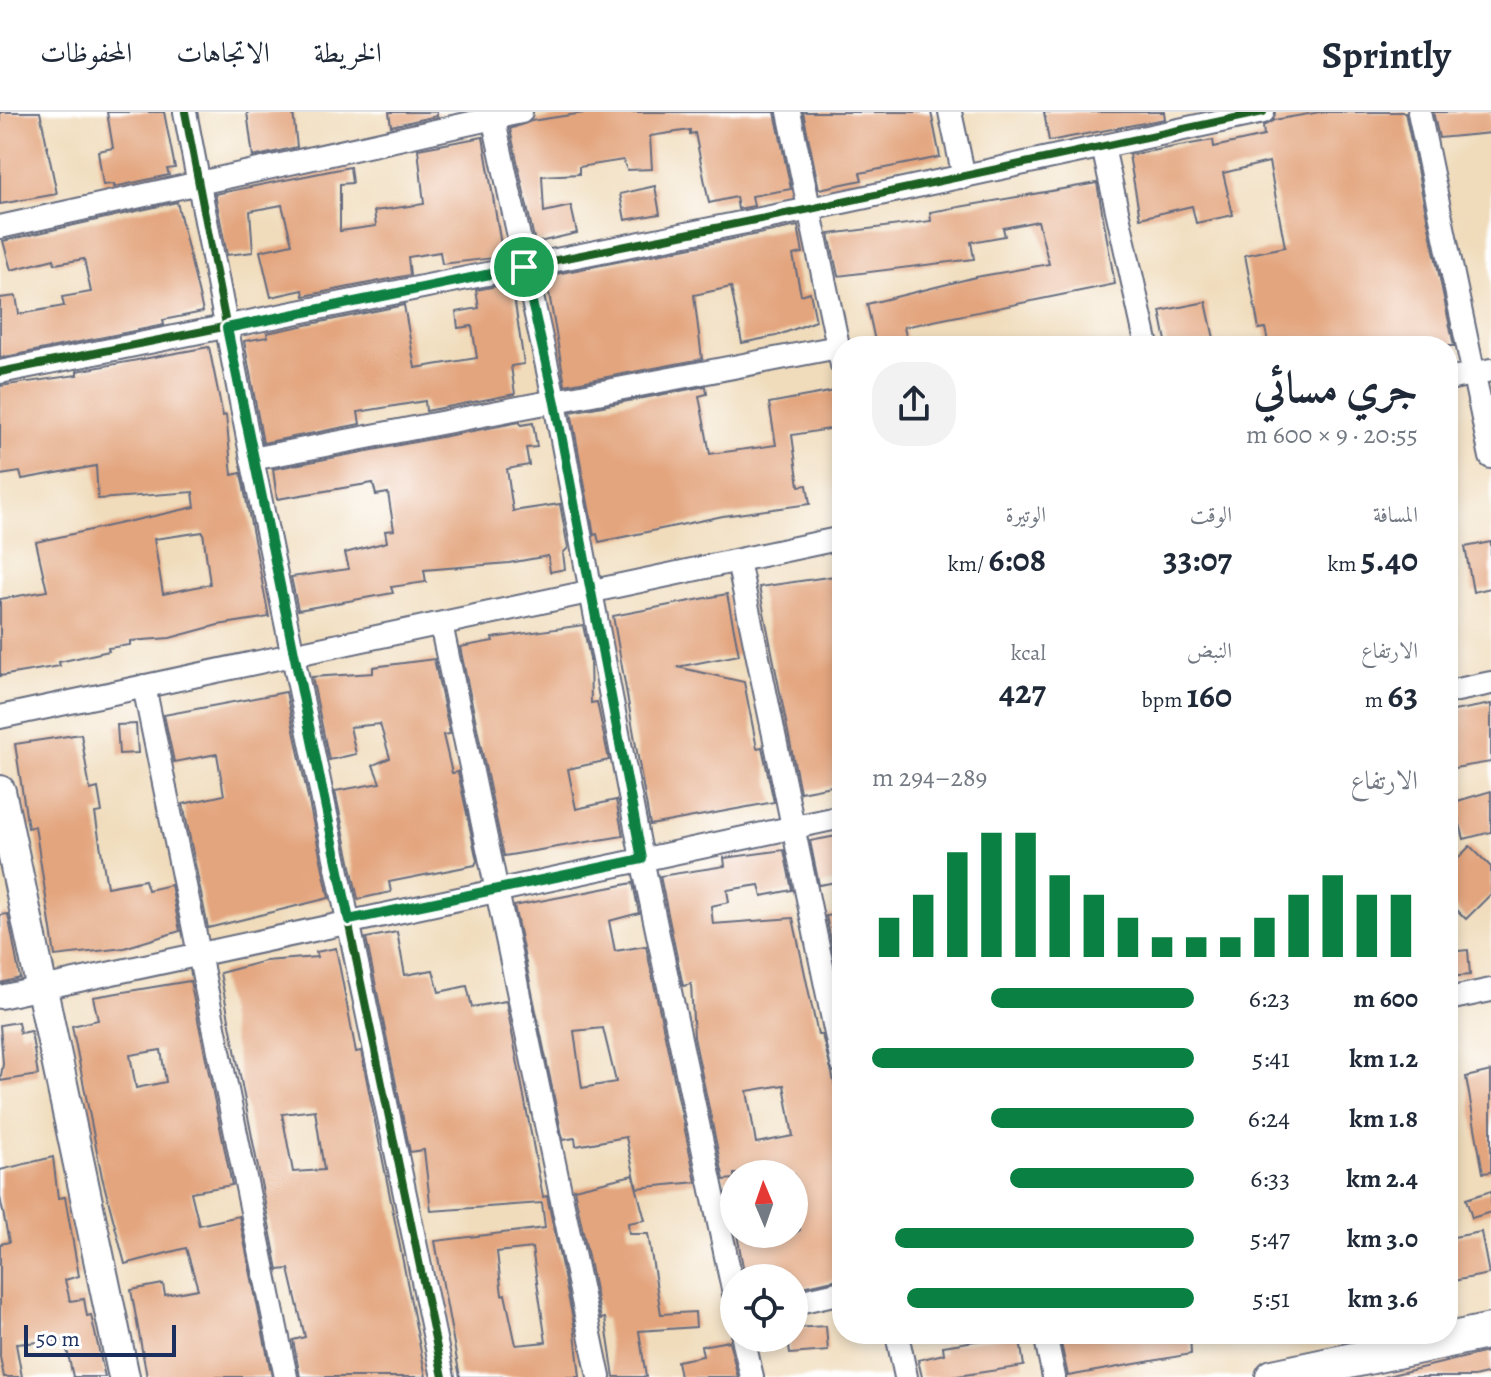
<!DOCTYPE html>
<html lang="ar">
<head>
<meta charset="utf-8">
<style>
	body { margin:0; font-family:Alegreya,Amiri,serif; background:#f2f2f3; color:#1f2937; direction:rtl; height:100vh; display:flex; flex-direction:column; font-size:30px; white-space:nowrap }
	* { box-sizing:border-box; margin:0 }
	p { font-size:26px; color:#747a83 }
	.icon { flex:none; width:44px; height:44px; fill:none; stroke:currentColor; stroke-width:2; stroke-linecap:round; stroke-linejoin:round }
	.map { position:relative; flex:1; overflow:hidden; direction:ltr }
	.side { position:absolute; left:832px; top:224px; width:626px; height:1008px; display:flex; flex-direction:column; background:#fff; border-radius:32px; box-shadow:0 4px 12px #0003; direction:rtl }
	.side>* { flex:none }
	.needle { width:52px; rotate:358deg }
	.controls { position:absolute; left:720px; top:1048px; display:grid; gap:16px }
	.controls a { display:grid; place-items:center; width:88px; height:88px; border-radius:50%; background:#fff; box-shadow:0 4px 12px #0003; font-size:40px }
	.scale { position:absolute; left:24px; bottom:20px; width:152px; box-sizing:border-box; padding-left:8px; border:4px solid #1b2f5e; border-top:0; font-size:22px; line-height:28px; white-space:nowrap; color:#1b2f5e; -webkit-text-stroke:6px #fff; paint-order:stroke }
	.pin { position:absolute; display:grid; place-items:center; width:68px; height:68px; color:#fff; margin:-34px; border:4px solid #fff; border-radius:50%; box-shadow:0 2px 8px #0007 }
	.round { display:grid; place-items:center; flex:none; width:84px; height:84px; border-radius:32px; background:#f2f2f3 }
	.head { display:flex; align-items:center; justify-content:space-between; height:136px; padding:0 40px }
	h1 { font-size:44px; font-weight:700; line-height:60px }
	.stats { display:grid; grid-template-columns:repeat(3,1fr); gap:12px; height:136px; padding:8px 40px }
	.stats div { display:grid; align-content:center }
	.stats b { font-size:34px; font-weight:700 }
	.stats small { font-size:22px; font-weight:400 }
	.stats p { font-size:22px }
	.chart { height:224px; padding:16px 40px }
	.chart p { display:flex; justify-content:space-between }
	.chart svg { width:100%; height:144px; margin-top:8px; stroke:#0b8043; stroke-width:6 }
	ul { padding:0 40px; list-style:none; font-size:26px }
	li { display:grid; grid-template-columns:128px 96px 1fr; align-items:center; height:60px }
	li i { height:20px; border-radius:10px; background:#0b8043 }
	header { display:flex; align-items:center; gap:48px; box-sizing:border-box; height:112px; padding:0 40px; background:#fff; border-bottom:2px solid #e0e1e3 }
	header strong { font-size:38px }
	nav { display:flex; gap:44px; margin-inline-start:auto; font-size:28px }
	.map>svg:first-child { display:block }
	.building { fill:#e3a57e; fill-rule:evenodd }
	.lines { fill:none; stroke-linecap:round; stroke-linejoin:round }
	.street-casing { stroke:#666c7f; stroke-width:26 }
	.secondary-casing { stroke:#666c7f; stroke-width:34 }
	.primary-casing { stroke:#666c7f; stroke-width:38 }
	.street { stroke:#fff; stroke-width:22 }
	.secondary { stroke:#fff; stroke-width:30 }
	.primary { stroke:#fff; stroke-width:34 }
	.cycleway-casing { stroke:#fff; stroke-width:13 }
	.cycleway { stroke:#1b5e20; stroke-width:8 }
	.route-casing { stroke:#fff; stroke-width:16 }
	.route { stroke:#0b8043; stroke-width:10 }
</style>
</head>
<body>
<header>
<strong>Sprintly</strong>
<nav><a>الخريطة</a><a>الاتجاهات</a><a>المحفوظات</a></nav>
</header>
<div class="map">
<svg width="1491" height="1265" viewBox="0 0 1491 1265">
	<rect width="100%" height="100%" fill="#fff"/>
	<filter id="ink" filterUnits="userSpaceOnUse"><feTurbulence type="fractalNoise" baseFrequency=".0125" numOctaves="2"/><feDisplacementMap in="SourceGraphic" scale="16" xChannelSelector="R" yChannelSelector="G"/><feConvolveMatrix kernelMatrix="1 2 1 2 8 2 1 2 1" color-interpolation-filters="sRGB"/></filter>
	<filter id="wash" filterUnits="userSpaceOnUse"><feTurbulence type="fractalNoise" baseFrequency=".006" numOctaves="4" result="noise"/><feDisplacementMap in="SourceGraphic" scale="32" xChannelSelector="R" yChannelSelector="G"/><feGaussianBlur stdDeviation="1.8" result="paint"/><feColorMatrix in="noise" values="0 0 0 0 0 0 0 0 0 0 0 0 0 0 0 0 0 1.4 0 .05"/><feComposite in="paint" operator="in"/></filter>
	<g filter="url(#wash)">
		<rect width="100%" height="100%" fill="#f0dcbb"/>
		<g id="blocks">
			<g class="building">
				<polygon points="0,0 40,0 57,82 0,92"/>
				<polygon points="107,0 164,0 175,56 167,57 169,63 114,75 114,72 103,73 98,39 113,36"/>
				<polygon points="247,0 293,0 297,35 253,45"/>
				<polygon points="389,0 437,0 437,4 391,14"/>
				<polygon points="590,0 775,0 791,77 752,84 754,94 738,97 736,85 709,91 695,21 690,22 690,18 650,24 652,57 627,58 623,48 579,55 579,62 542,64 544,100 571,94 577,121 535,131 510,17 531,9"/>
				<polygon points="803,0 931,0 940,45 860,61 862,68 819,77"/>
				<polygon points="1044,0 1164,0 1165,7 1049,29"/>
				<polygon points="1320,0 1405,0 1454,234 1269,234 1265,216 1259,217 1245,143 1285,135 1269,50 1223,61 1233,103 1196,111 1192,94 1140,106 1129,43 1213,28 1214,35 1264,24 1263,14 1274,8"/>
				<polygon points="1433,0 1491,0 1491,21 1439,26"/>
				<polygon points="483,25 503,145 442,152 440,140 408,145 410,163 304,184 303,178 271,185 260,139 292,132 282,93 250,99 253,140 227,143 215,82 350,55 352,71 340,72 340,119 376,114 374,99 424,92 418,37"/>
				<polygon points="1097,71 1115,172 904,215 908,234 876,234 867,192 976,165 1049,152 1038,109 1003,116 1005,124 971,130 974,147 838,164 829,122 931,109 930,100"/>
				<polygon points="655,74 660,102 625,108 620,82"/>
				<polygon points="177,90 203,200 163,208 164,213 0,246 0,186 16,184 19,202 64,194 62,185 91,180 84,147 55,152 54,147 11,158 3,129"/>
				<polygon points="798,114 803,141 793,143 801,183 810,180 816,209 776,224 742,231 731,175 694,183 702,247 565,273 546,164"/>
				<polygon points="512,171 524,252 511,254 515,282 426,299 425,289 358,300 360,312 263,331 244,229 268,225 267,221 404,193 415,256 477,246 472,214 458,216 456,200 479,196 476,178"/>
				<polygon points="1206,190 1215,231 1167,234 1160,199"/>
				<path d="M209 235 223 304 226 303 232 363 241 361 269 505 218 513 170 526 130 529V533L108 536 109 539 59 550 60 554 0 564V487L47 479 36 430 195 395 193 380 98 387 96 354 22 367 20 360 0 363V274L77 263V259ZM203 420 210 472 163 482 154 427Z"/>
				<polygon points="706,274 707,282 699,284 710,342 776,333 769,291 835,279 842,315 792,323 799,374 807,373 810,392 723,404 599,430 597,422 594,423 571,300"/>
				<polygon points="520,310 521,313 533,311 537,335 526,336 529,353 507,357 513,399 560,392 568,436 563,441 565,457 550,460 548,444 509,451 424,458 426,470 391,475 393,481 298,498 291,465 349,457 345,441 387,430 385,419 394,418 388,381 376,383 373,371 277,387 273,357"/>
				<polygon points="1491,430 1491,476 1473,480 1465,435"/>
				<polygon points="842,463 842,672 800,680 759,475"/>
				<polygon points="727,482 739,543 677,555 744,570 757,636 762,635 774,690 650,713 613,504"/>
				<polygon points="583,513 590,547 591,591 597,590 609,648 568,657 576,697 616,688 623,724 504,744 460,535 493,529 492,526"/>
				<polygon points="434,547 450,622 443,623 452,661 458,660 477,749 475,753 389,770 391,780 358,787 335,679 380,671 373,653 390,646 380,612 350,615 356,642 329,648 312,565 373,561 373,555"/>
				<polygon points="286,580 329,786 208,816 183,692 224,683 217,642 174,650 164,603"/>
				<polygon points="1491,592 1491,650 1448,657 1448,600"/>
				<polygon points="136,612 138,641 119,642 117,613"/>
				<polygon points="81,622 90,678 98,676 102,700 95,701 107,775 145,768 148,778 171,773 180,819 124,836 55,844 35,714 28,716 15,632"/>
				<polygon points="1491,679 1491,720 1464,727 1454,690"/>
				<polygon points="842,723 842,769 819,773 810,729"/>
				<polygon points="1470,734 1491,755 1491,782 1466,807 1448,789 1448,756"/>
				<path d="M784 738 792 778 762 784 759 773 727 778 729 790 711 794 713 812 793 806 818 923H822L832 961 842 1007V1166L794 1177V1166H745L737 1122H794L800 1118 796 1068 794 1062H734V1067L724 1068 694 925 691 872 683 874 660 764 725 754 724 746ZM784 973 793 1024 756 1031 747 979Z"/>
				<path d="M633 771 639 801 609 809 615 839 646 834 696 1070 637 1076 626 1025 576 1034 575 1026 563 1028 514 794ZM603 916 616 970 582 976 574 919Z"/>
				<polygon points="8,802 20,866 0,871 0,803"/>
				<polygon points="842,802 842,878 841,878 826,804"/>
				<path d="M397 820 405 863 433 858 439 880 467 874 472 895 506 889 543 1085 547 1084 574 1212 580 1265H460L435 1129 545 1116 542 1091 431 1099 424 1038 410 1040 366 826ZM532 1136 546 1230 516 1233 505 1182 502 1183 497 1140Z"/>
				<path d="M336 836 356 940 361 939 426 1265H300L293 1228 305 1225 289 1157 278 1158 220 861 265 849 317 845 316 840ZM315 998 324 1058 293 1060 282 1002Z"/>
				<polygon points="1468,838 1470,863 1448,865 1448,840"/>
				<path d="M190 869 232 1073 191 1080 199 1113 239 1104 272 1265H147L131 1178 163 1172 165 1183 198 1177 186 1136 125 1152 102 1065 72 914 98 908 93 885ZM161 938 166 970 136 976 130 943Z"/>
				<polygon points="18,910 20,921 31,919 38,963 0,969 3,952 0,913"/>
				<polygon points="1491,959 1491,1060 1483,1061 1466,965"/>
				<polygon points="53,1045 58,1086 65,1085 79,1164 65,1168 70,1189 84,1187 87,1204 91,1203 105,1265 73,1265 65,1228 16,1232 22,1265 4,1265 0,1245 0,1132 9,1130 0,1085 0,1058"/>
				<polygon points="633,1063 645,1108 628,1111 629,1122 648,1122 661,1202 695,1200 696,1215 639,1219 646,1265 614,1265 605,1206 601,1207 574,1077"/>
				<polygon points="1491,1079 1491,1100 1472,1106 1466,1087"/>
				<polygon points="1481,1120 1489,1162 1448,1170 1448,1126"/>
				<polygon points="826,1214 828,1239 790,1242 788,1226 794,1226 794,1216"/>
				<polygon points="1019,1222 1024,1254 951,1265 922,1265 918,1248 944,1242 943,1234"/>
				<polygon points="1059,1222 1190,1222 1191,1242 1068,1264"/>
				<polygon points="729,1229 738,1265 680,1265 677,1249 703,1244 701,1234"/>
				<polygon points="1491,1239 1491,1261 1474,1265 1383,1265"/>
			</g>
		</g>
	</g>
	<g filter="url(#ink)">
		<use href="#blocks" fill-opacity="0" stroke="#666c7f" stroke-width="2"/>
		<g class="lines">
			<g class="street-casing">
				<g id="street">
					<polyline points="185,0 252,347 443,1265"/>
					<polyline points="492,0 555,291 642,747 734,1182"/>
					<polyline points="789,0 842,253"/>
					<polyline points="950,0 964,65"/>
					<polyline points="1419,0 1491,345"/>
					<polyline points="1103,35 1147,234"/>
					<polyline points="0,115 521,0"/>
					<polyline points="0,260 810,97 1263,0"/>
					<polyline points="1448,267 1491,258"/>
					<polyline points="252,347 838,235"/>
					<polyline points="738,449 842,951"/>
					<polyline points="441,512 599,1265"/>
					<polyline points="144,574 286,1265"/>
					<polyline points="1448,580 1491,571"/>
					<polyline points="0,605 842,426"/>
					<polyline points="0,885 842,705"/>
					<polyline points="1448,887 1491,878"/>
					<polyline points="794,1191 842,1180"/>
					<polyline points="897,1222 906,1265"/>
					<polyline points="1045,1222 1054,1265"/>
					<polyline points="743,1226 752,1265"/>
				</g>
			</g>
			<g class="secondary-casing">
				<polyline id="secondary" points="0,679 124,1265"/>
			</g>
			<g class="primary-casing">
				<polyline id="primary" points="1273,1265 1491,1219"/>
			</g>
			<use href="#street" class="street"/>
			<use href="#secondary" class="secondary"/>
			<use href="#primary" class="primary"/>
			<g class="cycleway-casing">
				<g id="cycleway">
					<polyline points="185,0 252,347 443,1265"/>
					<polyline points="0,260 810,97 1263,0"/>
				</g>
			</g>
			<use href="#cycleway" class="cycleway"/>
		</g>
	</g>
	<g class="lines" filter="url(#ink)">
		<g class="route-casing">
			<polygon id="route" points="524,155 555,291 642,747 349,808 227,216"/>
		</g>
		<use href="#route" class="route"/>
	</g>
</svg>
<div class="controls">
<a><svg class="needle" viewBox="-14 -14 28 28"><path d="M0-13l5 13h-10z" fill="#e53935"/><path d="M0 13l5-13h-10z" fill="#747a83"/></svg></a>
<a><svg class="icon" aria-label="locate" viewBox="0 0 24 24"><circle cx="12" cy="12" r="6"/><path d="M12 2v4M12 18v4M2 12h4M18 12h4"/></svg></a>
</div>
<div class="scale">50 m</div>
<div class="pin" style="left:524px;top:155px;background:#1e9e55"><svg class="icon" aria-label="arrive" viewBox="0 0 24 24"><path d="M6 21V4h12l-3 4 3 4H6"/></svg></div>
<section class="side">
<div class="head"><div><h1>جري مسائي</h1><p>20:55 · 9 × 600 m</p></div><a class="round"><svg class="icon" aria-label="share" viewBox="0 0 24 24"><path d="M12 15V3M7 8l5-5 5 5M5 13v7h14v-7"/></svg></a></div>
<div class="stats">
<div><p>المسافة</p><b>5.40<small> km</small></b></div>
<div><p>الوقت</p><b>33:07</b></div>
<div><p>الوتيرة</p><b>6:08<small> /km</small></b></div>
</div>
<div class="stats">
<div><p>الارتفاع</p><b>63<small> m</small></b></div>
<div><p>النبض</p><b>160<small> bpm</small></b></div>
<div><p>kcal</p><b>427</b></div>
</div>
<div class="chart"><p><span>الارتفاع</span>289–294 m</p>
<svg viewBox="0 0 160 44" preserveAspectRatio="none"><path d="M5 44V32M15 44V25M25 44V12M35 44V6M45 44V6M55 44V19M65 44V25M75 44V32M85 44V38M95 44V38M105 44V38M115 44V32M125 44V25M135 44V19M145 44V25M155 44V25"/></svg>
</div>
<ul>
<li><b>600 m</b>6:23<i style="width:63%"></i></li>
<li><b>1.2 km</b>5:41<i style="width:100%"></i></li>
<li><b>1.8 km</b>6:24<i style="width:63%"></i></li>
<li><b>2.4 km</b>6:33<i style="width:57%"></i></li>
<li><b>3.0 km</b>5:47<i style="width:93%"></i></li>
<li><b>3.6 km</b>5:51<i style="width:89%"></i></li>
</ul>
</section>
</div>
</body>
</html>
